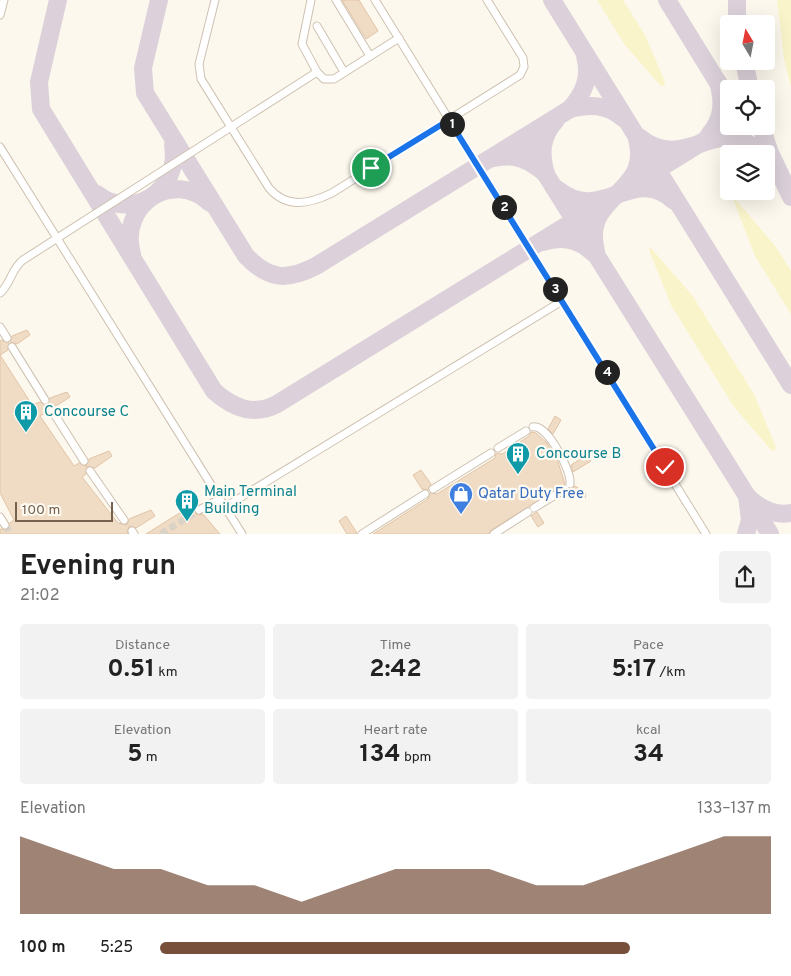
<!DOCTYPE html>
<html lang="en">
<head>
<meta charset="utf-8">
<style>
	body { margin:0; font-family:Overpass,sans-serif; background:#f2f2f2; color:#222; height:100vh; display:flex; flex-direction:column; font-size:19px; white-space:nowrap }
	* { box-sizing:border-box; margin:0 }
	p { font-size:16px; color:#767676 }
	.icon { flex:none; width:28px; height:28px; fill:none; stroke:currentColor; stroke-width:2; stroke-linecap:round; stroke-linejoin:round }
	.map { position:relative; height:534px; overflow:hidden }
	.side { display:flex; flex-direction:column; background:#fff; flex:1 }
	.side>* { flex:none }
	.needle { width:32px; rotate:350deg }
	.controls { position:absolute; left:720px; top:15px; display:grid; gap:10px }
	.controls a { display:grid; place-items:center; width:55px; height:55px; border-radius:5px; background:#fff; box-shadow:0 5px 20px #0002; font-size:25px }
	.scale { position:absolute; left:15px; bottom:12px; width:98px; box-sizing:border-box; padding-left:5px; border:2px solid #77624f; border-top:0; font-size:14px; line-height:18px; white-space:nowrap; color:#77624f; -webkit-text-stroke:4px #fefbf3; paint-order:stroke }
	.pin { position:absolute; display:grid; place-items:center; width:42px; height:42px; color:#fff; margin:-21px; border:2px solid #fff; border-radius:50%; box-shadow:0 1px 5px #0007 }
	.km { position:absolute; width:25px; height:25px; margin:-12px; border-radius:50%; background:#222; color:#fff; font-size:14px; line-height:25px; text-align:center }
	.round { display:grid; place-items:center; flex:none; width:52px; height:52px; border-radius:5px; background:#f2f2f2 }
	.summary { display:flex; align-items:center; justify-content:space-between; height:85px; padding:0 20px }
	h1 { font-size:28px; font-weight:700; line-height:38px }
	.metrics { display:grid; grid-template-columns:repeat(3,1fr); gap:8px; height:85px; padding:5px 20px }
	.metrics div { display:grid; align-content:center; border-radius:5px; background:#f2f2f2; text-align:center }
	.metrics b { font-size:25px; font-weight:700 }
	.metrics small { font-size:14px; font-weight:400 }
	.metrics p { font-size:14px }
	.chart { height:140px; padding:10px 20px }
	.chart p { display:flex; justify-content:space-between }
	.chart svg { width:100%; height:90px; margin-top:5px; fill:#774f3b; opacity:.7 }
	ul { padding:0 20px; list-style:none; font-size:16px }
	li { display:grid; grid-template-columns:80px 60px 1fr; align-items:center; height:38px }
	li i { height:12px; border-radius:6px; background:#774f3b }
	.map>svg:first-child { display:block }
	.sand { fill:#f9f4ca }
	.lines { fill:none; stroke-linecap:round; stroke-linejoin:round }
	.taxiway { stroke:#dcd1da; stroke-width:18 }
	.building { fill:#f0dbc5; stroke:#e2c4a6 }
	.minor-tunnel { stroke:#dbd2c6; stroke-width:7; stroke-dasharray:7 3.5; stroke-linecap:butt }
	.minor-casing { stroke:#cec1b1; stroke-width:9 }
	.minor { stroke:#fff; stroke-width:7 }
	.route-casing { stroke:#fff; stroke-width:10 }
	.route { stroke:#1a73e8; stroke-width:6 }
	.labels { text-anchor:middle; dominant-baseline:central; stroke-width:4.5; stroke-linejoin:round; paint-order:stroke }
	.culture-label { font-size:15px; fill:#0d838f; stroke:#fefbf3; text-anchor:start }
	.shop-label { font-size:15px; fill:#366cbe; stroke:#fefbf3; text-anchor:start }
</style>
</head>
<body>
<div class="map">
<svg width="791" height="534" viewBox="0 0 791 534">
	<rect width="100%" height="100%" fill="#fcf8ed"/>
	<g class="sand">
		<polygon points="597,0 623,0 645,35 665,82 664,86 660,85 625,45"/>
		<polygon points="777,0 791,0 791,87 784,59"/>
		<polygon points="731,194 776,247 791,271 791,314 755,256"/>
		<polygon points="650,247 692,295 754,394 776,447 775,451 771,450 734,407 671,305 649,250"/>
	</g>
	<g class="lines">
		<g class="taxiway">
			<path d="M58 0 39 82 41 109 214 391C232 407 253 417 277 404L712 136 729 123"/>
			<path d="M159 0 143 68 145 93 246 256C269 280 287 281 316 266L570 109"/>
			<polyline points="552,0 791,385"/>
			<polyline points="667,0 723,91"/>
			<polyline points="737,0 737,24"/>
			<path d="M585 56C591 77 584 93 570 109 590 104 606 104 623 118"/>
			<polyline points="744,61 750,89"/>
			<polyline points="761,126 770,153 791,197"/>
			<path d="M709 135C723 119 724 102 718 82"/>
			<path d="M639 137C687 176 717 109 761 154"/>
			<polyline points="523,138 747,496 750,520 746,534"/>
			<path d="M494 158C515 153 530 160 546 174 540 154 541 136 556 120"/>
			<path d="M557 189C602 226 633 163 674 201"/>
			<path d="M97 194C134 223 181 188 173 145"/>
			<path d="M543 242C561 236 579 239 593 253"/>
			<path d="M596 251C581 193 652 196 637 139"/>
			<path d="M132 254C118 205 173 168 210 203"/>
			<path d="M747 496C759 508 774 516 791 513"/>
			<polyline points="751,503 770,534"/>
		</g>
	</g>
	<g class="building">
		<polygon points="342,0 359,0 378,31 366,39"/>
		<polygon points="27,330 30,335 17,344 10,342 12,336"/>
		<polygon points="2,340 9,343 8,350 0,355 32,405 40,402 47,405 50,398 67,392 70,397 56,406 49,404 47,412 40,416 74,466 79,463 86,466 89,459 109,451 112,456 95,468 87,466 86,474 82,477 118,523 127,525 129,519 151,510 155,516 136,528 129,526 127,534 0,534 0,529 7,530 10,523 14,520 0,493 0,341"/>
		<polygon points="555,416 561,420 553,434 548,429"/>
		<polygon points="531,432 536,433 547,443 558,462 565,484 491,530 489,534 373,534 428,499 430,493 437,494 495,458 496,453 502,454 529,436"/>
		<polygon points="587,455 591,461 573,472 571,465"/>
		<polygon points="421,470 431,484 428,490 422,489 413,475"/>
		<polygon points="575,486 586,493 585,498 570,491"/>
		<polygon points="194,504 195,513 198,515 203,514 220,534 146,534"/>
		<polygon points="537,512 544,523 538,527 531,516"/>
		<polygon points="346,516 357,533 357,534 347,534 339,521"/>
	</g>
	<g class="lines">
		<g class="minor-tunnel">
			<polyline points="5,525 11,534"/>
			<polyline points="161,534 199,510"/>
		</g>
		<g class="minor-casing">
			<g id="minor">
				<path d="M215 0 199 64 201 79 269 188C287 209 309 204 332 193L520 75 524 67 523 58 487 0"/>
				<polyline points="311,0 302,44 317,72 324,79 334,79 399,38"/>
				<polyline points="336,0 370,56"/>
				<polyline points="375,0 706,534"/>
				<polyline points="0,15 4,0"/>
				<polyline points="317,26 344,72"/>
				<polyline points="0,147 225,507 562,301"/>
				<path d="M0 293C11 284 11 269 23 260L317 72"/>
				<polyline points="0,327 7,338"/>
				<polyline points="12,347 45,400"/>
				<polyline points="51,409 84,461"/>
				<path d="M533 427C547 424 572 471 570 484"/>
				<polyline points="498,448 526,431"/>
				<polyline points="90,471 124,520"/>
				<polyline points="433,489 491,453"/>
				<polyline points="225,507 242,534"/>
				<polyline points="534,508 565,489"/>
				<polyline points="199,510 220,499"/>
				<polyline points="0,517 5,525"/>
				<polyline points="132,531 134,534"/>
				<polyline points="362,534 425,494"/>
				<polyline points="494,534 528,512"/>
			</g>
		</g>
		<use href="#minor" class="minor"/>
	</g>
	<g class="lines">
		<g class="route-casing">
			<polyline id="route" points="371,168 449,120 665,467"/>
		</g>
		<use href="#route" class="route"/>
	</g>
	<defs>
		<g id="building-pin" transform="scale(1.25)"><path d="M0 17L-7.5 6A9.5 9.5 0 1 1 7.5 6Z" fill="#0f9aa8" stroke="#fefbf3"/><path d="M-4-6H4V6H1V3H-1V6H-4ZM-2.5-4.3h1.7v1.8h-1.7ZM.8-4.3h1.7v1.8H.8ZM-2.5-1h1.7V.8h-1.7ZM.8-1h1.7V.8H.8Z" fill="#fff"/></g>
		<g id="shop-pin" transform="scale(1.25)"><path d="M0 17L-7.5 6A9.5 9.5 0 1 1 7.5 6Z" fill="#3f7fe0" stroke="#fefbf3"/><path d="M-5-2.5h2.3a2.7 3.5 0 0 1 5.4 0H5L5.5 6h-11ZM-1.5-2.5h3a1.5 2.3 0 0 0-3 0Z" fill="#fff"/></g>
	</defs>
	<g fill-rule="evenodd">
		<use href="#building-pin" x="26" y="412"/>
		<use href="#building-pin" x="518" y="454"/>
		<use href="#shop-pin" x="461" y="494"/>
		<use href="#building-pin" x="187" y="501"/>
	</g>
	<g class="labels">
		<g class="culture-label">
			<text x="44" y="412">Concourse C</text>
			<text x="536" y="454">Concourse B</text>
			<text x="204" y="492">Main Terminal<tspan x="204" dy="17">Building</tspan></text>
		</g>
		<g class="shop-label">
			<text x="478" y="494">Qatar Duty Free</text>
		</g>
	</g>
</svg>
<div class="controls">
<a><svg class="needle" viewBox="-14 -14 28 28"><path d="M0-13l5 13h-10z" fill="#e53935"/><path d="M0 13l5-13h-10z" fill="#767676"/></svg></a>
<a><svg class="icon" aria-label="locate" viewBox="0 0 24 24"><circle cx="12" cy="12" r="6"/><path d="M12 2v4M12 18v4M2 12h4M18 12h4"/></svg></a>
<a><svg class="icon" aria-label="layers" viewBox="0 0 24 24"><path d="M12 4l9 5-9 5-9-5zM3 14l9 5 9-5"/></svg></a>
</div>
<div class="scale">100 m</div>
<div class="pin" style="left:371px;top:168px;background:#1e9e55"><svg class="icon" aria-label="arrive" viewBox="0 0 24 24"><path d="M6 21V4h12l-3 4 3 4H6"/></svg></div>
<div class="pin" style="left:665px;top:467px;background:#d93025"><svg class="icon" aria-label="check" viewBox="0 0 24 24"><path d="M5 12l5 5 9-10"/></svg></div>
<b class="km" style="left:452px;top:124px">1</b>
<b class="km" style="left:504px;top:207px">2</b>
<b class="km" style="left:555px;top:289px">3</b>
<b class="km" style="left:607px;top:372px">4</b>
</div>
<section class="side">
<div class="summary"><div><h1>Evening run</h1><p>21:02</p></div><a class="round"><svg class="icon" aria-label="share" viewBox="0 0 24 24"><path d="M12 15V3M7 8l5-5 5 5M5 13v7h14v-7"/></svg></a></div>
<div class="metrics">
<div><p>Distance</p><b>0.51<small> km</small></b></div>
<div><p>Time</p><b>2:42</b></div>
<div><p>Pace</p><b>5:17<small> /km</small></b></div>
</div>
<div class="metrics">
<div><p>Elevation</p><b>5<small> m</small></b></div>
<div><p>Heart rate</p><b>134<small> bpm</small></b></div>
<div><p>kcal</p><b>34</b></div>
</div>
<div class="chart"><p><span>Elevation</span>133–137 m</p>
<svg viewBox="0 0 160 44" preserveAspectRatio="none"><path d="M0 44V6L10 14L20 22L30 22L40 30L50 30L60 38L70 30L80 22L90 22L100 22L110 30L120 30L130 22L140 14L150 6L160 6V44z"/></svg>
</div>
<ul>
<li><b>100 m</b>5:25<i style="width:77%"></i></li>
</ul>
</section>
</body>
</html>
